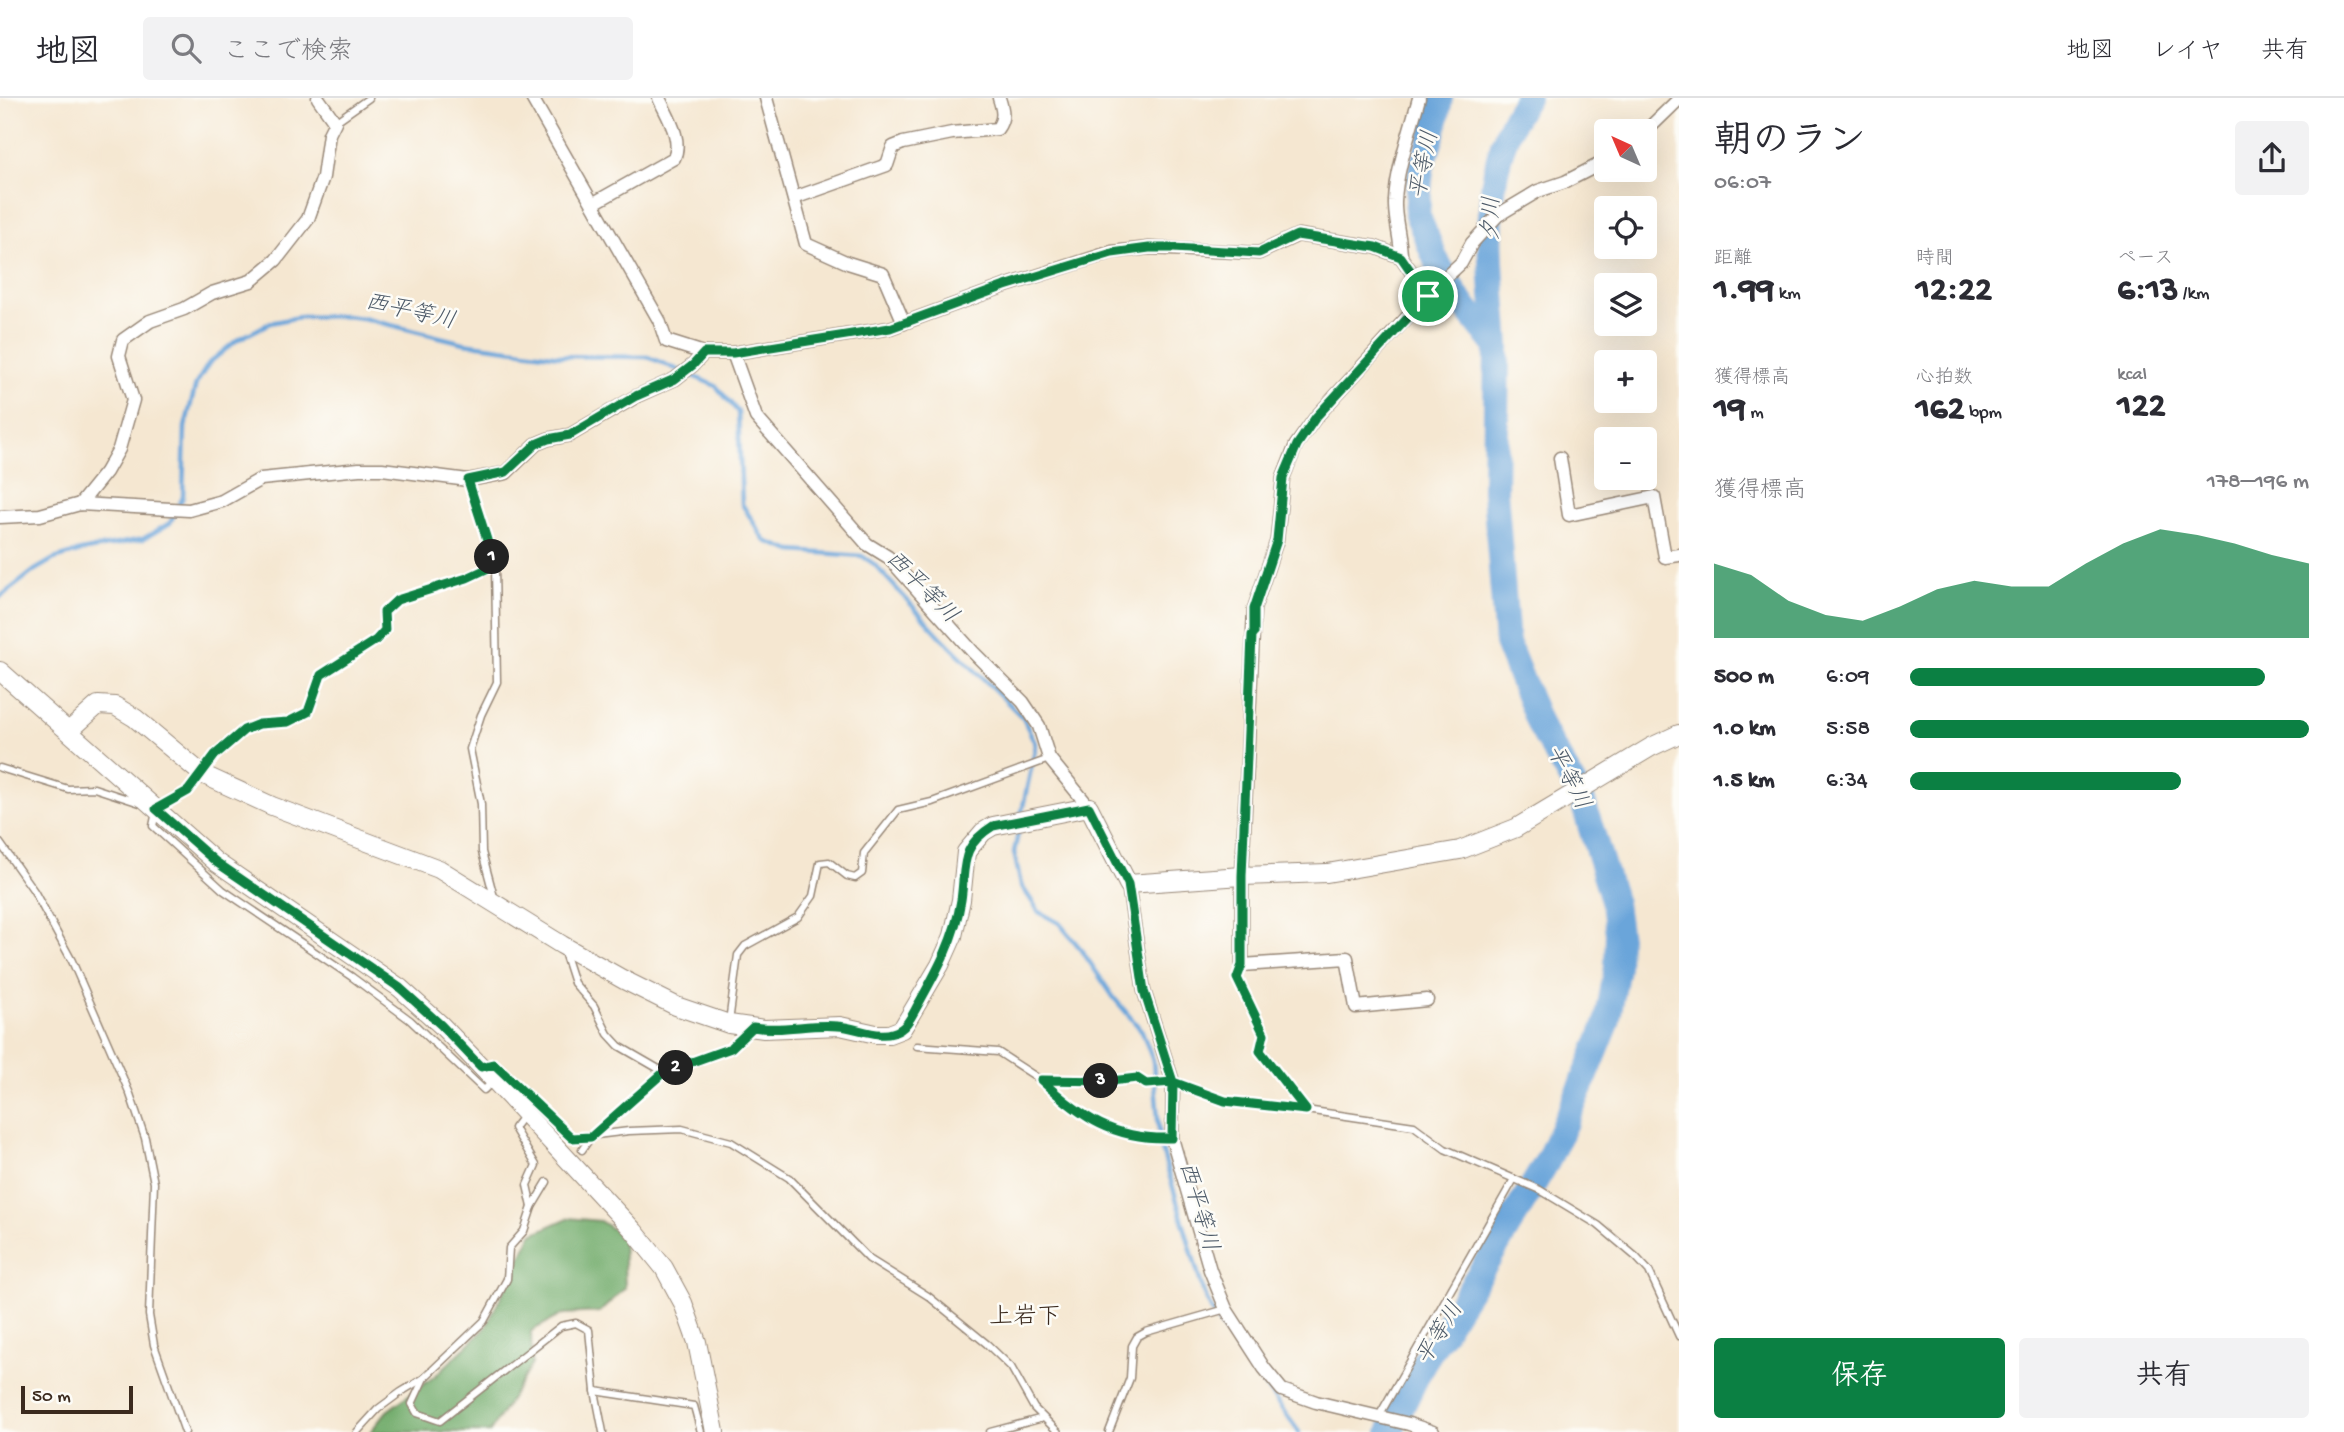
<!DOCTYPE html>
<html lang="ja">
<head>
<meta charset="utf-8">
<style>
	body { margin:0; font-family:"Gochi Hand","Klee One",sans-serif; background:#f2f2f3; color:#2b2b33; height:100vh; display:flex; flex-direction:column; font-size:26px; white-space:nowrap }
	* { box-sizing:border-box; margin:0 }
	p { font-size:23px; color:#7c7c81 }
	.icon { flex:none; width:38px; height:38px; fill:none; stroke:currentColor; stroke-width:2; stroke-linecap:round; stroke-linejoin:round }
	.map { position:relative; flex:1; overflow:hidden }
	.details { display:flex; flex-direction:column; background:#fff; width:665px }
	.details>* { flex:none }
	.needle { width:46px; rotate:316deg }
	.fabs { position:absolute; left:1594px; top:21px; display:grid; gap:14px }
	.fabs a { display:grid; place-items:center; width:63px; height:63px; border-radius:7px; background:#fff; box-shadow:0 7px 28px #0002; font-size:35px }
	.scale { position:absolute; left:21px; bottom:18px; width:112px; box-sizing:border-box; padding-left:7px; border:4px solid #3b2a1e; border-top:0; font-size:19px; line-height:24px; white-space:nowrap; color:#3b2a1e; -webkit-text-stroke:5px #fdfcf7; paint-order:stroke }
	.pin { position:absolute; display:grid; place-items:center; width:60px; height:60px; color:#fff; margin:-30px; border:4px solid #fff; border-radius:50%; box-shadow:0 2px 7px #0007 }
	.km { position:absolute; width:35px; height:35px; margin:-18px; border-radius:50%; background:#222; color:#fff; font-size:19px; line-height:35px; text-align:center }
	.round { display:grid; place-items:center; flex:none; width:74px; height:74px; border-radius:7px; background:#f2f2f3 }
	.summary { display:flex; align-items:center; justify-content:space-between; height:119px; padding:0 35px }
	h1 { font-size:38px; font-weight:700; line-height:52px }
	.figures { display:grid; grid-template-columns:repeat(3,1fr); gap:10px; height:119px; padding:7px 35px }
	.figures div { display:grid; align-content:center }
	.figures b { font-size:35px; font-weight:700 }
	.figures small { font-size:19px; font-weight:400 }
	.figures p { font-size:19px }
	.chart { height:196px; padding:14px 35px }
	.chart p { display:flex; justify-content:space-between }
	.chart svg { width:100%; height:126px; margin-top:7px; fill:#0b8043; opacity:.7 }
	.cta { display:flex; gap:14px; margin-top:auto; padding:14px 35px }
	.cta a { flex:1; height:80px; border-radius:7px; background:#0b8043; color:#fff; font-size:28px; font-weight:700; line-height:80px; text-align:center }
	.cta a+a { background:#f2f2f3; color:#2b2b33 }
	ul { padding:0 35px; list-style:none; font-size:23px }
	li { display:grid; grid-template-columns:112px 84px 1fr; align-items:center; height:52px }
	li i { height:18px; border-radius:9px; background:#0b8043 }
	header { display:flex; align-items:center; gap:42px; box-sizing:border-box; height:98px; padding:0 35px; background:#fff; border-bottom:2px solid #e1e1e2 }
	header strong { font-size:33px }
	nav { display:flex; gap:38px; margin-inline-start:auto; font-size:24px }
	.search { width:490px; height:63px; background:#f2f2f3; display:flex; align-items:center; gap:18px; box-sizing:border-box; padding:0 24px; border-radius:7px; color:#7c7c81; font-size:26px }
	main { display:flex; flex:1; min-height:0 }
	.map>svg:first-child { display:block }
	.forest { fill:#72ac6c; stroke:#566b45; stroke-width:2 }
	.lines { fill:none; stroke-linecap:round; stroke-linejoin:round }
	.stream { stroke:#6aa5da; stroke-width:4.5 }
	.river { stroke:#6aa5da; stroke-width:26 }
	.lane-casing { stroke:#988878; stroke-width:9 }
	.street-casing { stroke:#988878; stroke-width:15 }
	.secondary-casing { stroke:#988878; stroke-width:20 }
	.path { stroke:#988878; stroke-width:2.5; stroke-dasharray:2 5; stroke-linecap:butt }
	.lane { stroke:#fff; stroke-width:6 }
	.street { stroke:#fff; stroke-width:12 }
	.secondary { stroke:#fff; stroke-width:18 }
	.route-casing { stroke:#fff; stroke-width:14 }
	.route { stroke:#0b8043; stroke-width:9 }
	.labels { text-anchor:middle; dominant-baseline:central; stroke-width:5; stroke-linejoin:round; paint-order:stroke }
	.water-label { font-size:23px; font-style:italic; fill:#4e5b69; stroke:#fdfcf7 }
	.quarter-label { font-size:24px; fill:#3b2a1e; stroke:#fdfcf7 }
</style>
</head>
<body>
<header>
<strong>地図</strong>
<div class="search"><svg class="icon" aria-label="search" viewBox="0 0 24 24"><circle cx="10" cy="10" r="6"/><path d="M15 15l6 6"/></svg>ここで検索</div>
<nav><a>地図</a><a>レイヤ</a><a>共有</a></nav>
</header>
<main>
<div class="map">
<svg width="1679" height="1334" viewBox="0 0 1679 1334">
	<rect width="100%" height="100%" fill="#fdfcf7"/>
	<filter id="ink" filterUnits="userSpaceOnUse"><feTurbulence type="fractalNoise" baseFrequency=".0143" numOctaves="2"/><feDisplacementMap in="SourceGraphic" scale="14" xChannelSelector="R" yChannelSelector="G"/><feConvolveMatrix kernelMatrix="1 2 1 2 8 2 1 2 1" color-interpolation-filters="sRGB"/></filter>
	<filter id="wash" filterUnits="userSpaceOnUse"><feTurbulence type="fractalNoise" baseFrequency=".00686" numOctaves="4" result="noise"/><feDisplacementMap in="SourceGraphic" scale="28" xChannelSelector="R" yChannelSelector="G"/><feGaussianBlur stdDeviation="1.57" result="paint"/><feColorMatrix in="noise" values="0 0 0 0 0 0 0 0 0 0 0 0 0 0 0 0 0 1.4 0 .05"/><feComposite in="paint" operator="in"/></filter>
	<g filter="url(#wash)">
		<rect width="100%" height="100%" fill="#f5e7d1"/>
		<polygon class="forest" points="568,1120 600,1123 623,1138 625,1190 600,1214 563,1216 531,1233 532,1266 490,1334 370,1334 387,1313 435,1278 485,1231 532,1136"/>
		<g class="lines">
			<g class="stream">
				<polyline points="0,499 35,472 54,461 81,453 143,441 170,425 183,399 185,329 196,286 209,265 237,242 270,225 299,219 346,218 362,220 464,245 560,258 648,259 716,288 738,314 742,406 765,443 792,453 862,458 874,466 941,539 1023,620 1036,647 1021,718"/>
				<polyline points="1020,727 1014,754 1021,787 1039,814 1059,825 1080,850 1114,900 1142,933 1153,963 1160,1045 1204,1196 1216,1221 1299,1334"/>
			</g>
			<g class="river">
				<path d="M1497 249C1492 166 1475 72 1527 0"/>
				<polyline points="1390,1334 1423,1265 1493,1154 1548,1062 1582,987 1607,925 1617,869 1618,835 1614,805 1582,701 1540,628 1507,545 1495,393 1497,249 1456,197 1435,160 1417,116 1421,71 1434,32 1440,0"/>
			</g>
		</g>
	</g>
	<g filter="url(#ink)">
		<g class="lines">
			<g class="lane-casing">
				<g id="lane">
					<polyline points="335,24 369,0"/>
					<polyline points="468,382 495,468 497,584 481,617 470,651 481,706 482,754 494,799"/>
					<polyline points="0,670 68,691 94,690 143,706"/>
					<polyline points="204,673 215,658 244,632 259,626 288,624 308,614 321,577 376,542 385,532 384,514 397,502 467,480 495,468"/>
					<polyline points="156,714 153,728 223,792 352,879 410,922 484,992 493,983"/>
					<polyline points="0,745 34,793 72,863 130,996 145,1040 154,1085 149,1217 154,1247 185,1334"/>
					<polyline points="564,854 574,885 594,908 608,936 619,948 664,974"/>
					<polyline points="1242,867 1237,880 1264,936 1260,953 1306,1012 1414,1028 1445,1051 1540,1092 1598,1127 1636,1159 1649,1173 1679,1238"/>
					<polyline points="729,924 738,857 745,848 798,819 813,798 820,765 829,764 847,778 855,780 862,775 864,755 898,712 932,704 1049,661"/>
					<polyline points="917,948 998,954 1041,982 1077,1014 1107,1030 1150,1040 1172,1040"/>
					<polyline points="483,969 494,966 572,1040 629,1033 682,1031 731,1044 789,1080 869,1161 928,1198 987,1246 1011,1269 1034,1310 1058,1334"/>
					<polyline points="1041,982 1111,983 1137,980 1146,986 1173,984 1225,1003 1306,1012"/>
					<polyline points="524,1017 514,1030 536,1067 527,1087 532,1109"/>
					<polyline points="582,1052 591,1039 664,974 731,950 750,932"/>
					<polyline points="424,1280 412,1306 417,1315 440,1323 561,1228 576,1225 589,1232 595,1293 694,1308 701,1334"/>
					<polyline points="595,1293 603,1334"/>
					<polyline points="1379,1318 1514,1081"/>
					<polyline points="357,1334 378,1311 401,1294 424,1280 484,1223 507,1181 509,1150 524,1133 532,1109 547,1084"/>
					<polyline points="990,1334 1043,1320"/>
					<polyline points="1109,1334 1130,1280 1132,1248 1137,1239 1146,1234 1226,1211"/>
				</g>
			</g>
			<g class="street-casing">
				<g id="street">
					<polyline points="532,0 659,222 666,243 704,255"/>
					<polyline points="766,0 806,146 848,165 883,176 904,225"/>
					<polyline points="1645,34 1679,1"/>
					<path d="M794 100 887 67 893 49 903 45 952 35 997 31C1005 20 1003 12 999 0"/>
					<path d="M594 105 674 60C683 41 667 18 659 0"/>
					<path d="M1401 159C1401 140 1394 121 1395 103 1396 73 1411 30 1419 0"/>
					<polyline points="733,255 756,319 867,446 888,459 973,554 1023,604 1039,628 1049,660 1089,709"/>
					<polyline points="1560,360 1569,417 1654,399 1665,459 1679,457"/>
					<polyline points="80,406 106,374 119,351 133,302 119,258 123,242 150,223 184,211 212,195 251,183 276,162 308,121 323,79 329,36 335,24 318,0"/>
					<polyline points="0,419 40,417 80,406 189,412 222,403 261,381 359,371 382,371 468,382 506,375 536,346 548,341 570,337 637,298 675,281 693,267 704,255 733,255 890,230 1005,188 1112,154 1149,150 1259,155 1298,137 1375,149 1401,159 1428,198"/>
					<polyline points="1128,786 1144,893 1173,984 1172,1040 1210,1172 1226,1211 1264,1270 1282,1292 1316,1304 1409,1326 1433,1334"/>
					<polyline points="1427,902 1356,909 1347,860 1242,867 1242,778 1254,511 1277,442 1283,380 1296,347 1316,319 1434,190 1461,165 1472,145 1498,117 1538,93 1565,84 1606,63"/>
				</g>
			</g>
			<g class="secondary-casing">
				<g id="secondary">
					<polyline points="0,573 216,764 400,890 441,927 494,982 634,1133 664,1170 683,1205 697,1244 715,1334"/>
					<polyline points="69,633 98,607 115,608 135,620 202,676 272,708 439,771 562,847 624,882 676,908 729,926 764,931 840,928 876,936 889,936 902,931 940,867 953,838 961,802 966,754 983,734 993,728 1089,709 1128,786 1242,778 1327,775 1460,752 1516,730 1651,649 1679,636"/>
				</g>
			</g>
			<polyline class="path" points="171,702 191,688"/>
			<use href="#lane" class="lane"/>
			<use href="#street" class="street"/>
			<use href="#secondary" class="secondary"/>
		</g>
	</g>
	<g class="lines" filter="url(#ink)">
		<g class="route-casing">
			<path id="route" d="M1428 198 1401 159 1375 149 1297 137 1259 155 1173 150H1149L1112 155 1005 188 890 230 733 255H704L693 267 675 281 636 298 570 337 548 341 536 346 506 374 468 382 495 467 467 480 397 502 384 514 385 532 376 542 321 577 308 614 288 624 259 626 244 632 215 657 188 693 156 711 216 764 400 890 441 927 481 969 494 966 572 1040 591 1039 664 974 731 950 753 929C782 934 810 925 838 928 858 929 883 944 901 931 909 926 914 913 919 905 938 871 955 840 961 802 966 767 959 749 993 728L1089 709 1128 786 1144 893 1173 984 1172 1040C1114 1042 1082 1020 1041 982L1111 983 1137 980 1146 986 1173 984 1225 1003 1306 1012 1260 953 1264 936 1237 880 1242 867V778L1252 537 1254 535V511L1277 442 1283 380 1297 347 1316 319 1428 198"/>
		</g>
		<use href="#route" class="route"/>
	</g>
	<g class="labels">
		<g class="water-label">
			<text transform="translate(1426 67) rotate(-79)">平等川</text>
			<text transform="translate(1493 121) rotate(-88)">夕川</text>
			<text transform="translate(410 215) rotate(13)">西平等川</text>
			<text transform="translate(921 490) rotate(45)">西平等川</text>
			<text transform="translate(1567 680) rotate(63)">平等川</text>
			<text transform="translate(1197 1109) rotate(74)">西平等川</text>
			<text transform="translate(1441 1236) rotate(-59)">平等川</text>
		</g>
		<g class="quarter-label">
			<text x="1025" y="1220">上岩下</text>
		</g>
	</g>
</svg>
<div class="fabs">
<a><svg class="needle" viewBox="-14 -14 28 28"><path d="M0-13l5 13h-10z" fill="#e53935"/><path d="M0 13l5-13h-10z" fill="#7c7c81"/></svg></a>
<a><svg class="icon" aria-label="locate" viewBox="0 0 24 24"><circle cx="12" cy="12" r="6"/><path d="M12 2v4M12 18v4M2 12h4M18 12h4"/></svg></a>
<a><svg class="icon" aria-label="layers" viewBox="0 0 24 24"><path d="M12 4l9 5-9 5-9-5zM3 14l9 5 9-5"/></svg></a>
<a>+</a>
<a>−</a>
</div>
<div class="scale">50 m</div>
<div class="pin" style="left:1428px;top:198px;background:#1e9e55"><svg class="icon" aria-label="arrive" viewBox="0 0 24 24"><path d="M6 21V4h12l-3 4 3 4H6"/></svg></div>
<b class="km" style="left:492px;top:459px">1</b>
<b class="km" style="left:676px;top:970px">2</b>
<b class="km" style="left:1101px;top:983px">3</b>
</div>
<section class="details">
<div class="summary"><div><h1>朝のラン</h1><p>06:07</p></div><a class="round"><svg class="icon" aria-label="share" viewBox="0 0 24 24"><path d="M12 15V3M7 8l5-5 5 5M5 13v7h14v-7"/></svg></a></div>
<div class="figures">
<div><p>距離</p><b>1.99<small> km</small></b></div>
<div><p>時間</p><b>12:22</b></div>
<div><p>ペース</p><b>6:13<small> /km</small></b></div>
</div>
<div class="figures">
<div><p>獲得標高</p><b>19<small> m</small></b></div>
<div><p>心拍数</p><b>162<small> bpm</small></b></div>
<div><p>kcal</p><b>122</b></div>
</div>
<div class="chart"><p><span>獲得標高</span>178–196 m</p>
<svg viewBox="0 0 160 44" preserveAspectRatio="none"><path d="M0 44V18L10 22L20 31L30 36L40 38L50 33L60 27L70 24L80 26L90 26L100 18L110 11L120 6L130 8L140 11L150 15L160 18V44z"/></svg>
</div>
<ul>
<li><b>500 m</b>6:09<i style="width:89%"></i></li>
<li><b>1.0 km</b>5:58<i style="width:100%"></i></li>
<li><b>1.5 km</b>6:34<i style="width:68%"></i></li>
</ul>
<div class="cta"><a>保存</a><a>共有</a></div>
</section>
</main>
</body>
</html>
